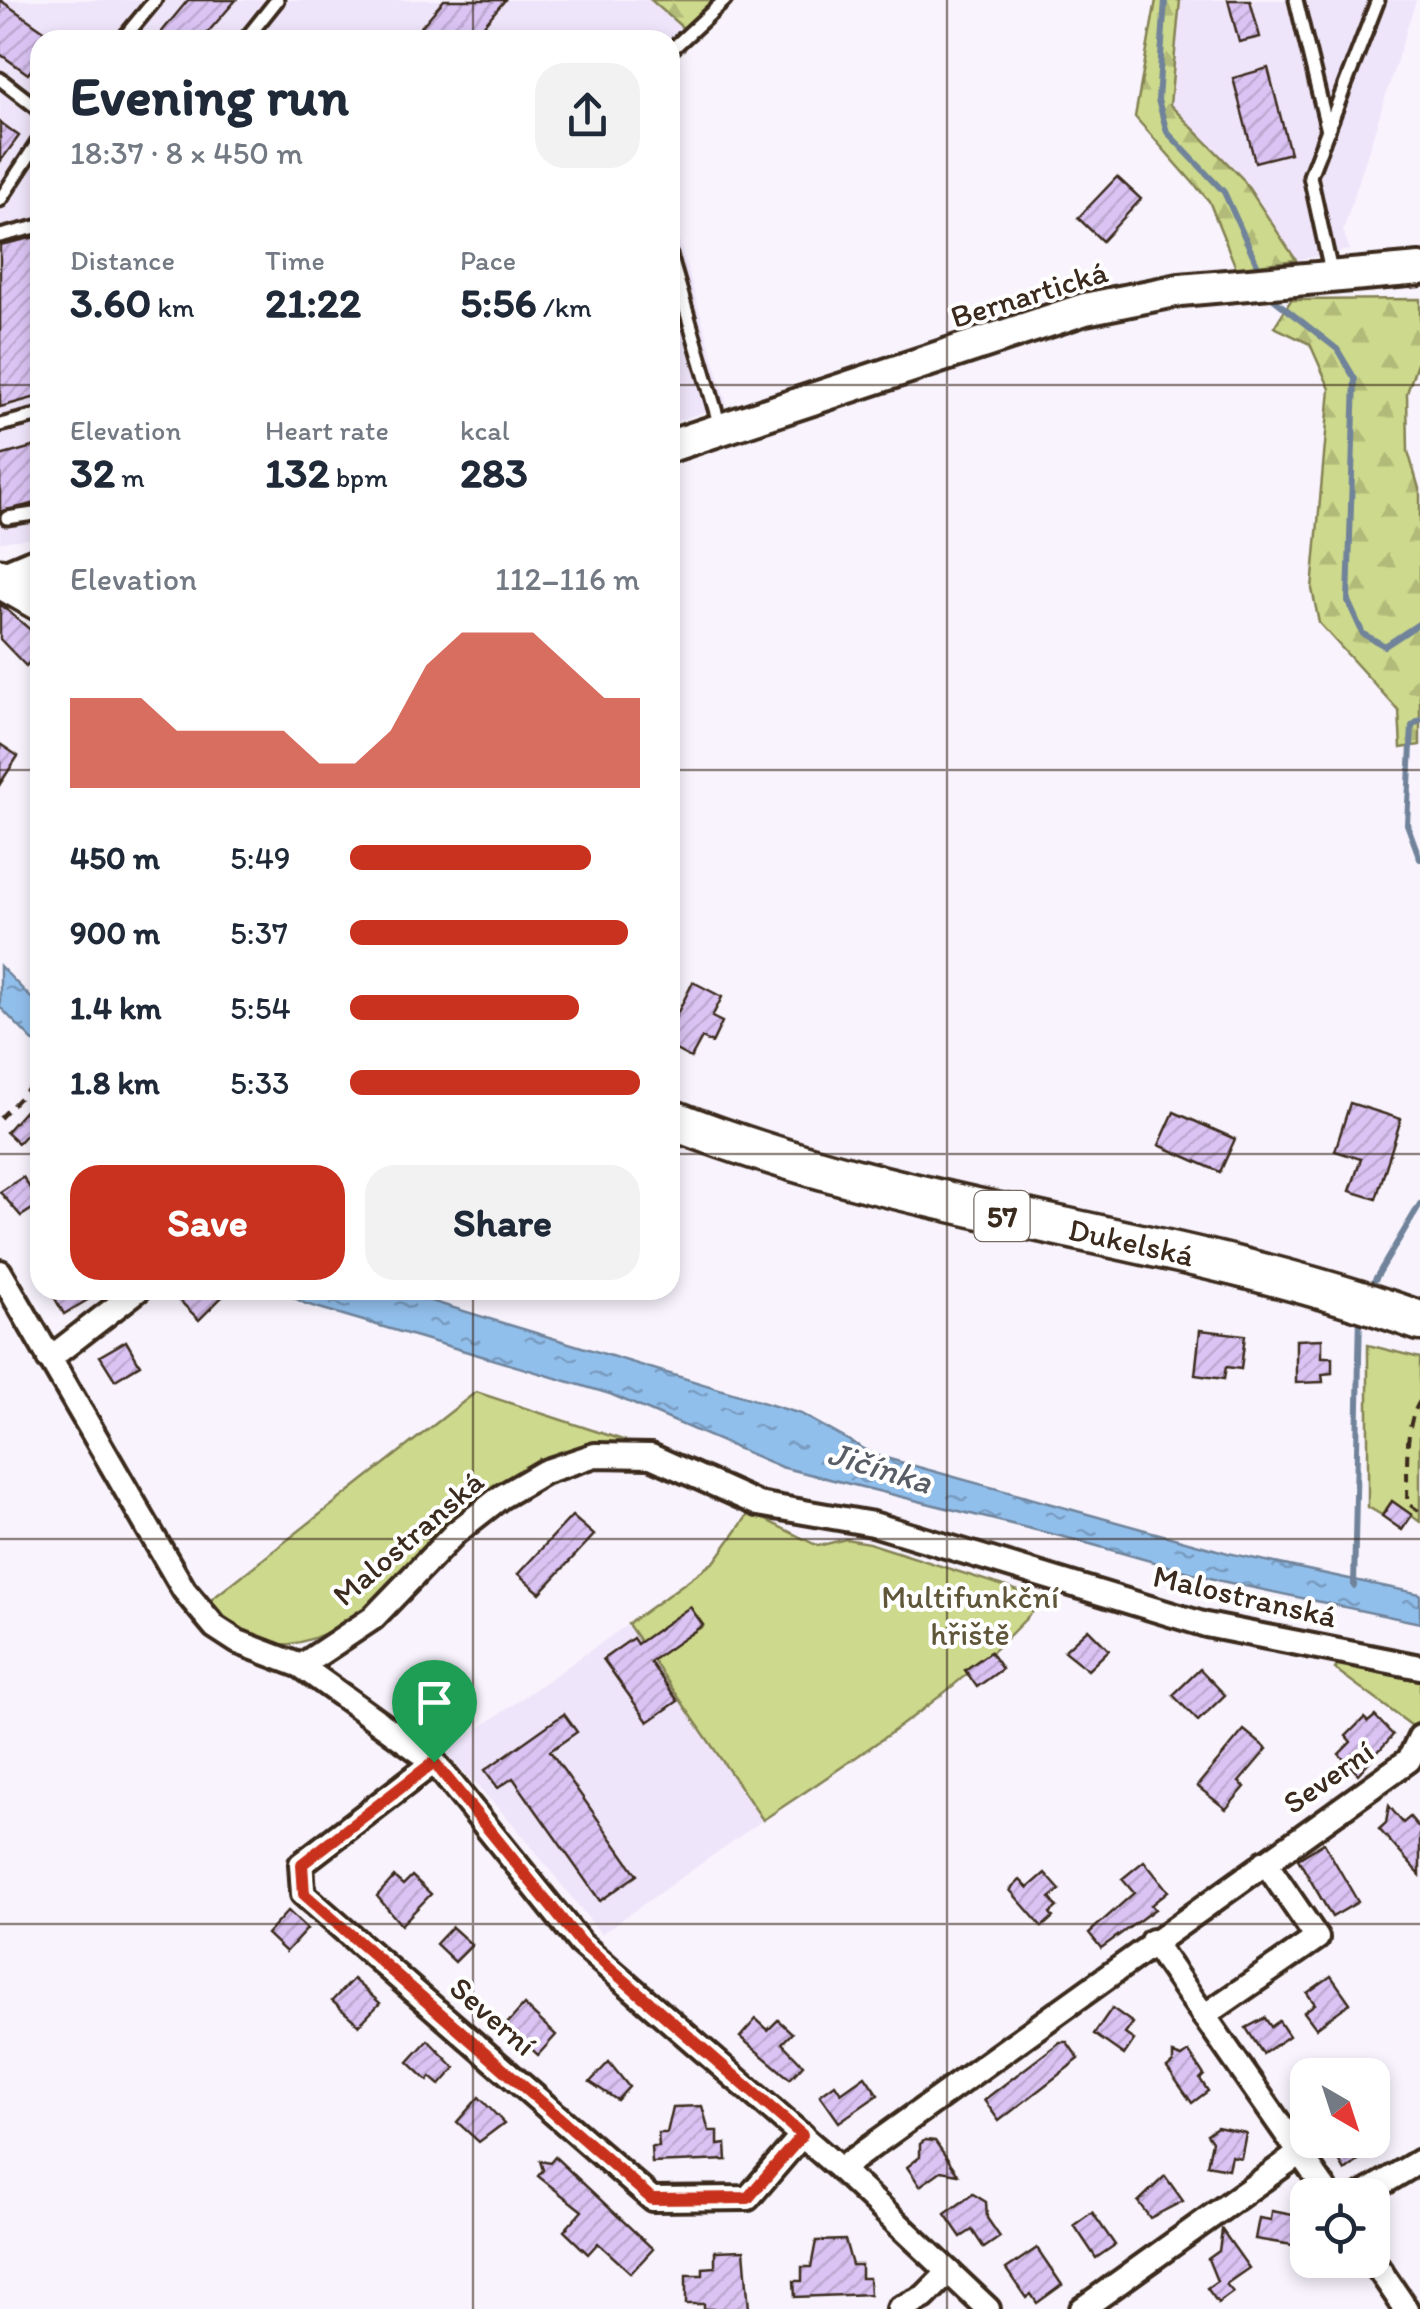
<!DOCTYPE html>
<html lang="en">
<head>
<meta charset="utf-8">
<style>
	body { margin:0; font-family:Itim,sans-serif; background:#f2f2f3; color:#1f2937; height:100vh; display:flex; flex-direction:column; font-size:38px; white-space:nowrap }
	* { box-sizing:border-box; margin:0 }
	p { font-size:32px; color:#747a83 }
	.icon { flex:none; width:55px; height:55px; fill:none; stroke:currentColor; stroke-width:2; stroke-linecap:round; stroke-linejoin:round }
	.map { position:relative; flex:1; overflow:hidden }
	.sheet { position:absolute; left:30px; top:30px; width:650px; height:1270px; display:flex; flex-direction:column; background:#fff; border-radius:30px; box-shadow:0 5px 15px #0003 }
	.sheet>* { flex:none }
	.needle { width:65px; rotate:141deg }
	.fabs { position:absolute; left:1290px; top:2058px; display:grid; gap:20px }
	.fabs a { display:grid; place-items:center; width:100px; height:100px; border-radius:20px; background:#fff; box-shadow:0 5px 15px #0003; font-size:50px }
	.pin { position:absolute; display:grid; place-items:center; width:85px; height:85px; color:#fff; margin:-102px -42px; border-radius:50% 50% 50% 0; rotate:-45deg; box-shadow:0 0 10px #0007 }
	.pin .icon { rotate:45deg }
	.round { display:grid; place-items:center; flex:none; width:105px; height:105px; border-radius:30px; background:#f2f2f3 }
	.head { display:flex; align-items:center; justify-content:space-between; height:170px; padding:0 40px }
	h1 { font-size:55px; font-weight:700; line-height:75px }
	.figures { display:grid; grid-template-columns:repeat(3,1fr); gap:15px; height:170px; padding:10px 40px }
	.figures div { display:grid; align-content:center }
	.figures b { font-size:42px; font-weight:700 }
	.figures small { font-size:28px; font-weight:400 }
	.figures p { font-size:28px }
	.chart { height:280px; padding:20px 40px }
	.chart p { display:flex; justify-content:space-between }
	.chart svg { width:100%; height:180px; margin-top:10px; fill:#c8321e; opacity:.7 }
	.cta { display:flex; gap:20px; margin-top:auto; padding:20px 40px }
	.cta a { flex:1; height:115px; border-radius:30px; background:#c8321e; color:#fff; font-size:40px; font-weight:700; line-height:115px; text-align:center }
	.cta a+a { background:#f2f2f3; color:#1f2937 }
	ul { padding:0 40px; list-style:none; font-size:32px }
	li { display:grid; grid-template-columns:160px 120px 1fr; align-items:center; height:75px }
	li i { height:25px; border-radius:12px; background:#c8321e }
	.map>svg:first-child { display:block }
	.built { fill:#efe5fa }
	.green { fill:#cdd98c; stroke:#848255; stroke-width:2.5; fill-rule:evenodd }
	.forest { fill:url(#forest-firs); stroke:#848255; stroke-width:2.5 }
	.water { fill:url(#water-ripples); stroke:#6f839a; stroke-width:2.5 }
	.lines { fill:none; stroke-linecap:round; stroke-linejoin:round }
	.stream { stroke:#6f839a; stroke-width:6 }
	.building { fill:url(#building-hatch); stroke:#3b2a1e; stroke-width:2.5 }
	.service-casing { stroke:#3b2a1e; stroke-width:19 }
	.minor-casing { stroke:#3b2a1e; stroke-width:30 }
	.tertiary-casing { stroke:#3b2a1e; stroke-width:38 }
	.primary-casing { stroke:#3b2a1e; stroke-width:45 }
	.path { stroke:#3b2a1e; stroke-width:4; stroke-dasharray:10 8; stroke-linecap:butt }
	.service { stroke:#fff; stroke-width:11 }
	.minor { stroke:#fff; stroke-width:22 }
	.tertiary { stroke:#fff; stroke-width:30 }
	.primary { stroke:#fff; stroke-width:38 }
	.route-casing { stroke:#fff; stroke-width:20 }
	.route { stroke:#c8321e; stroke-width:12 }
	.grid { fill:none; stroke:#3b2a1e; stroke-width:2.5; stroke-opacity:0.55 }
	.labels { text-anchor:middle; dominant-baseline:central; stroke-width:8; stroke-linejoin:round; paint-order:stroke }
	.shield { fill:#fff; stroke:#766a62; stroke-width:2.5 }
	.shield-label { font-size:30px; font-weight:bold; fill:#3b2a1e }
	.street-label { font-size:32px; fill:#3b2a1e; stroke:#fff }
	.park-label { font-size:32px; fill:#60563a; stroke:#fff }
	.water-label { font-size:35px; font-style:italic; fill:#595e66; stroke:#fff }
</style>
</head>
<body>
<div class="map">
<svg width="1420" height="2309" viewBox="0 0 1420 2309">
	<defs>
		<pattern id="forest-firs" width="22" height="20" patternUnits="userSpaceOnUse" patternTransform="scale(2.5)"><rect width="22" height="20" fill="#cdd98c"/><path d="M5 1l3.5 6h-7zM16 11l3.5 6h-7z" fill="#b1ba78"/></pattern>
		<pattern id="water-ripples" width="26" height="14" patternUnits="userSpaceOnUse" patternTransform="scale(2.5)"><rect width="26" height="14" fill="#91bfec"/><path d="M2 4q2-2 4 0t4 0M15 11q2-2 4 0t4 0" fill="none" stroke="#789bbf"/></pattern>
		<pattern id="building-hatch" width="6" height="6" patternUnits="userSpaceOnUse" patternTransform="scale(2.5)"><rect width="6" height="6" fill="#dbc4f4"/><path d="M-1 1l2-2M0 6l6-6M5 7l2-2" fill="none" stroke="#bda9d1"/></pattern>
	</defs>
	<rect width="100%" height="100%" fill="#f8f3fd"/>
	<filter id="ink" filterUnits="userSpaceOnUse"><feTurbulence type="fractalNoise" baseFrequency=".01" numOctaves="2"/><feDisplacementMap in="SourceGraphic" scale="20" xChannelSelector="R" yChannelSelector="G"/><feConvolveMatrix kernelMatrix="1 2 1 2 8 2 1 2 1" color-interpolation-filters="sRGB"/></filter>
	<g filter="url(#ink)">
		<g class="built">
			<polygon points="0,0 651,0 683,28 670,42 40,40 40,537 0,542"/>
			<polygon points="1180,0 1416,0 1343,231 1350,250 1296,260 1242,178 1170,105"/>
			<polygon points="670,209 727,405 670,423"/>
			<polygon points="628,1624 763,1820 601,1934 513,1824 445,1752"/>
		</g>
		<g class="green">
			<polygon points="1368,1345 1420,1358 1420,1522 1392,1501 1382,1515 1368,1507"/>
			<path d="M476 1392 623 1440C597 1448 566 1454 542 1466 460 1507 301 1738 207 1603Z"/>
			<path d="M750 1512 818 1546 846 1539 869 1543 1044 1599C966 1688 863 1753 763 1820L628 1624 715 1561ZM691 1608 703 1626 668 1648 657 1631Z"/>
			<polygon points="1338,1664 1420,1681 1420,1718 1415,1728 1335,1669"/>
		</g>
		<g class="forest">
			<polygon points="651,0 716,0 683,28"/>
			<polygon points="1156,0 1180,0 1170,105 1242,178 1296,260 1236,268 1209,201 1135,117"/>
			<polygon points="1420,299 1420,355 1407,393 1408,451 1420,492 1420,745 1401,748 1399,711 1319,623 1312,589 1330,389 1310,344 1274,327 1291,300"/>
		</g>
		<g class="water">
			<polygon points="0,966 40,1007 40,1048 0,1007"/>
			<polygon points="280,1290 395,1290 801,1414 875,1455 1228,1553 1420,1594 1420,1623 1221,1581 1076,1540 781,1467 610,1394 306,1304"/>
		</g>
		<g class="lines">
			<g class="stream">
				<polyline points="1165,0 1158,100 1167,132 1224,192 1262,275"/>
				<polyline points="1267,294 1337,349 1355,379 1348,601 1363,634 1385,646 1420,623"/>
				<polyline points="1420,720 1412,726 1407,824 1420,859"/>
				<polyline points="1367,1293 1420,1204"/>
				<polyline points="1354,1586 1360,1314"/>
			</g>
		</g>
		<g class="building">
			<polygon points="0,0 57,40 40,40 40,58 28,74 0,54"/>
			<polygon points="188,0 236,0 201,40 155,40"/>
			<polygon points="444,0 505,0 471,40 410,40"/>
			<polygon points="1228,0 1250,0 1260,37 1239,42"/>
			<polygon points="1268,68 1290,153 1255,162 1233,78"/>
			<polygon points="0,122 19,136 0,162"/>
			<polygon points="1117,177 1141,199 1102,241 1078,218"/>
			<polygon points="40,236 40,396 0,407 0,245"/>
			<polygon points="40,445 40,502 0,512 0,456"/>
			<polygon points="0,604 40,638 40,652 26,666 0,639"/>
			<polygon points="0,744 18,756 0,784"/>
			<polygon points="693,982 722,997 712,1017 722,1022 712,1043 702,1038 691,1058 670,1047 670,1028"/>
			<polygon points="1350,1103 1401,1119 1376,1199 1350,1191 1361,1159 1335,1151"/>
			<polygon points="28,1107 40,1119 18,1143 6,1132"/>
			<polygon points="1174,1112 1235,1139 1220,1172 1159,1145"/>
			<polygon points="23,1177 40,1204 21,1216 0,1192"/>
			<polygon points="65,1290 104,1290 64,1314 54,1297"/>
			<polygon points="185,1290 229,1290 199,1320 177,1298"/>
			<polygon points="1200,1330 1245,1335 1241,1369 1226,1367 1224,1379 1195,1375"/>
			<polygon points="1322,1339 1322,1357 1332,1357 1332,1373 1322,1374 1323,1382 1296,1383 1296,1340"/>
			<polygon points="126,1341 140,1365 115,1380 100,1356"/>
			<polygon points="1392,1501 1412,1515 1402,1530 1382,1516"/>
			<polygon points="572,1516 594,1535 540,1593 518,1574"/>
			<polygon points="690,1607 703,1625 650,1662 678,1701 648,1722 603,1659 633,1638 637,1644"/>
			<polygon points="1088,1629 1109,1650 1088,1670 1064,1651"/>
			<polygon points="990,1652 1002,1669 977,1687 965,1670"/>
			<polygon points="1200,1669 1225,1695 1198,1721 1173,1695"/>
			<polygon points="564,1714 577,1732 550,1751 637,1875 600,1901 513,1778 498,1788 485,1770"/>
			<polygon points="1375,1716 1393,1735 1358,1774 1339,1754 1351,1742 1346,1736 1364,1718 1368,1722"/>
			<polygon points="1244,1730 1267,1749 1239,1782 1245,1787 1226,1809 1197,1786"/>
			<polygon points="1389,1806 1403,1823 1410,1817 1420,1829 1420,1875 1379,1829 1386,1823"/>
			<polygon points="1324,1843 1358,1902 1332,1917 1298,1859"/>
			<polygon points="1144,1861 1168,1891 1151,1905 1155,1909 1101,1948 1089,1933 1134,1893 1122,1879"/>
			<polygon points="1045,1873 1060,1890 1050,1898 1057,1907 1050,1913 1053,1917 1042,1927 1010,1890 1020,1880 1028,1888"/>
			<polygon points="412,1876 431,1894 401,1925 377,1896 394,1877 403,1885"/>
			<polygon points="288,1911 307,1929 286,1952 267,1934"/>
			<polygon points="452,1927 472,1945 455,1962 436,1944"/>
			<polygon points="1331,1976 1350,2003 1316,2028 1304,2012 1315,2004 1307,1993"/>
			<polygon points="353,1979 380,2003 359,2025 332,2001"/>
			<polygon points="524,2005 556,2035 538,2055 506,2025"/>
			<polygon points="1112,2008 1133,2023 1125,2034 1134,2040 1124,2055 1094,2034"/>
			<polygon points="1265,2018 1271,2027 1279,2021 1289,2036 1263,2054 1246,2028"/>
			<polygon points="756,2019 768,2030 778,2020 792,2033 782,2043 803,2065 790,2079 740,2037"/>
			<polygon points="428,2040 455,2068 440,2085 431,2077 428,2081 408,2062"/>
			<polygon points="1060,2042 1067,2042 1079,2059 999,2121 984,2100"/>
			<polygon points="1189,2052 1204,2075 1200,2079 1208,2091 1192,2103 1167,2068 1173,2063 1173,2054 1182,2057"/>
			<polygon points="609,2062 629,2087 617,2100 590,2082"/>
			<polygon points="865,2076 878,2095 839,2122 820,2095 835,2084 841,2093"/>
			<polygon points="479,2097 504,2123 479,2142 457,2122"/>
			<polygon points="702,2106 709,2131 718,2131 718,2145 726,2144 727,2160 652,2163 651,2147 659,2147 658,2133 667,2133 673,2107"/>
			<polygon points="1217,2127 1246,2133 1241,2158 1231,2156 1228,2169 1207,2165 1212,2141 1207,2134"/>
			<polygon points="925,2140 935,2141 958,2174 941,2171 920,2186 907,2167 920,2157 920,2144"/>
			<polygon points="1327,2140 1366,2140 1373,2150 1345,2171"/>
			<polygon points="555,2157 653,2249 631,2273 598,2243 588,2254 564,2231 582,2211 538,2176 543,2170 540,2161 550,2163"/>
			<polygon points="1165,2176 1183,2201 1150,2218 1138,2202"/>
			<polygon points="973,2194 986,2202 987,2218 1000,2237 984,2248 972,2230 961,2237 945,2214"/>
			<polygon points="1272,2211 1298,2216 1293,2245 1255,2239 1259,2218 1271,2220"/>
			<polygon points="1092,2212 1115,2245 1096,2258 1074,2225"/>
			<polygon points="1222,2230 1249,2268 1226,2284 1233,2292 1218,2303 1207,2288 1217,2281 1208,2259 1219,2251"/>
			<polygon points="845,2240 852,2265 861,2265 861,2278 869,2278 870,2294 795,2297 794,2281 802,2281 802,2267 811,2267 816,2241"/>
			<polygon points="1037,2248 1062,2285 1037,2303 1031,2294 1026,2298 1006,2269"/>
			<polygon points="744,2250 749,2309 704,2309 704,2304 686,2304 686,2275 703,2275 703,2268 715,2267 715,2251"/>
		</g>
		<g class="lines">
			<g class="service-casing">
				<g id="service">
					<polyline points="1296,0 1328,131"/>
					<polyline points="122,40 155,0"/>
					<polyline points="245,40 277,0"/>
					<polyline points="670,51 725,0"/>
					<polyline points="0,79 40,110"/>
					<polyline points="0,200 40,139"/>
					<polyline points="0,236 40,226"/>
					<polyline points="670,255 720,426"/>
					<polyline points="1332,276 1310,176 1378,0"/>
					<polyline points="0,425 40,415"/>
					<polyline points="7,518 40,513"/>
				</g>
			</g>
			<g class="minor-casing">
				<g id="minor">
					<polyline points="0,1272 184,1590 215,1627 238,1642 301,1666 434,1762 580,1943 840,2169 988,2309"/>
					<polyline points="49,1359 138,1290"/>
					<polyline points="301,1666 373,1618 455,1533 501,1497 544,1472 595,1455 651,1456 758,1504 873,1524 1206,1625 1420,1667"/>
					<polyline points="434,1762 301,1864 303,1894 652,2199 748,2198 802,2135"/>
					<polyline points="1152,1941 1329,2195"/>
					<polyline points="1204,2016 1317,1938 1265,1862"/>
					<polyline points="840,2169 1409,1760 1420,1737"/>
					<polyline points="1363,2195 1420,2161"/>
					<polyline points="1372,2259 1406,2309"/>
					<polyline points="899,2309 924,2297 949,2272"/>
					<polyline points="1082,2309 1300,2153"/>
				</g>
			</g>
			<g class="tertiary-casing">
				<g id="tertiary">
					<polyline points="670,446 1085,309 1180,290 1420,269"/>
					<polyline points="2,578 40,562"/>
				</g>
			</g>
			<g class="primary-casing">
				<g id="primary">
					<polyline points="0,578 40,601"/>
					<path id="s1" d="M670 1119C912 1215 1176 1233 1420 1321"/>
				</g>
			</g>
			<g class="path">
				<polyline points="0,1118 40,1077"/>
				<path d="M1420 1401C1403 1427 1408 1472 1407 1503L1420 1512"/>
			</g>
			<use href="#service" class="service"/>
			<use href="#minor" class="minor"/>
			<use href="#tertiary" class="tertiary"/>
			<use href="#primary" class="primary"/>
		</g>
	</g>
	<g class="lines" filter="url(#ink)">
		<g class="route-casing">
			<polygon id="route" points="434,1762 580,1942 802,2135 748,2198 652,2199 304,1894 302,1864"/>
		</g>
		<use href="#route" class="route"/>
	</g>
	<path class="grid" d="M473 0V40M947 0V2309M0 385H40M670 385H1420M0 770H40M670 770H1420M0 1154H40M670 1154H1420M473 1290V2309M0 1539H1420M0 1924H1420"/>
	<g class="labels">
		<rect class="shield" x="974.5" y="1191" width="55" height="50" rx="8"/>
		<g class="shield-label">
			<text x="1002" y="1216">57</text>
		</g>
		<g class="street-label">
			<text transform="translate(1029 294) rotate(-17)">Bernartická</text>
			<text stroke="none"><textPath href="#s1" startOffset="478">Dukelská</textPath></text>
			<text transform="translate(408 1538) rotate(-41)">Malostranská</text>
			<text transform="translate(1245 1596) rotate(13)">Malostranská</text>
			<text transform="translate(1328 1777) rotate(-35)">Severní</text>
			<text transform="translate(493 2016) rotate(41)">Severní</text>
		</g>
		<g class="park-label">
			<text x="970" y="1597">Multifunkční<tspan x="970" dy="37">hřiště</tspan></text>
		</g>
		<g class="water-label">
			<text transform="translate(880 1467) rotate(17)">Jičínka</text>
		</g>
	</g>
</svg>
<div class="fabs">
<a><svg class="needle" viewBox="-14 -14 28 28"><path d="M0-13l5 13h-10z" fill="#e53935"/><path d="M0 13l5-13h-10z" fill="#747a83"/></svg></a>
<a><svg class="icon" aria-label="locate" viewBox="0 0 24 24"><circle cx="12" cy="12" r="6"/><path d="M12 2v4M12 18v4M2 12h4M18 12h4"/></svg></a>
</div>
<div class="pin" style="left:434px;top:1762px;background:#1e9e55"><svg class="icon" aria-label="arrive" viewBox="0 0 24 24"><path d="M6 21V4h12l-3 4 3 4H6"/></svg></div>
<section class="sheet">
<div class="head"><div><h1>Evening run</h1><p>18:37 · 8 × 450 m</p></div><a class="round"><svg class="icon" aria-label="share" viewBox="0 0 24 24"><path d="M12 15V3M7 8l5-5 5 5M5 13v7h14v-7"/></svg></a></div>
<div class="figures">
<div><p>Distance</p><b>3.60<small> km</small></b></div>
<div><p>Time</p><b>21:22</b></div>
<div><p>Pace</p><b>5:56<small> /km</small></b></div>
</div>
<div class="figures">
<div><p>Elevation</p><b>32<small> m</small></b></div>
<div><p>Heart rate</p><b>132<small> bpm</small></b></div>
<div><p>kcal</p><b>283</b></div>
</div>
<div class="chart"><p><span>Elevation</span>112–116 m</p>
<svg viewBox="0 0 160 44" preserveAspectRatio="none"><path d="M0 44V22L10 22L20 22L30 30L40 30L50 30L60 30L70 38L80 38L90 30L100 14L110 6L120 6L130 6L140 14L150 22L160 22V44z"/></svg>
</div>
<ul>
<li><b>450 m</b>5:49<i style="width:83%"></i></li>
<li><b>900 m</b>5:37<i style="width:96%"></i></li>
<li><b>1.4 km</b>5:54<i style="width:79%"></i></li>
<li><b>1.8 km</b>5:33<i style="width:100%"></i></li>
</ul>
<div class="cta"><a>Save</a><a>Share</a></div>
</section>
</div>
</body>
</html>
